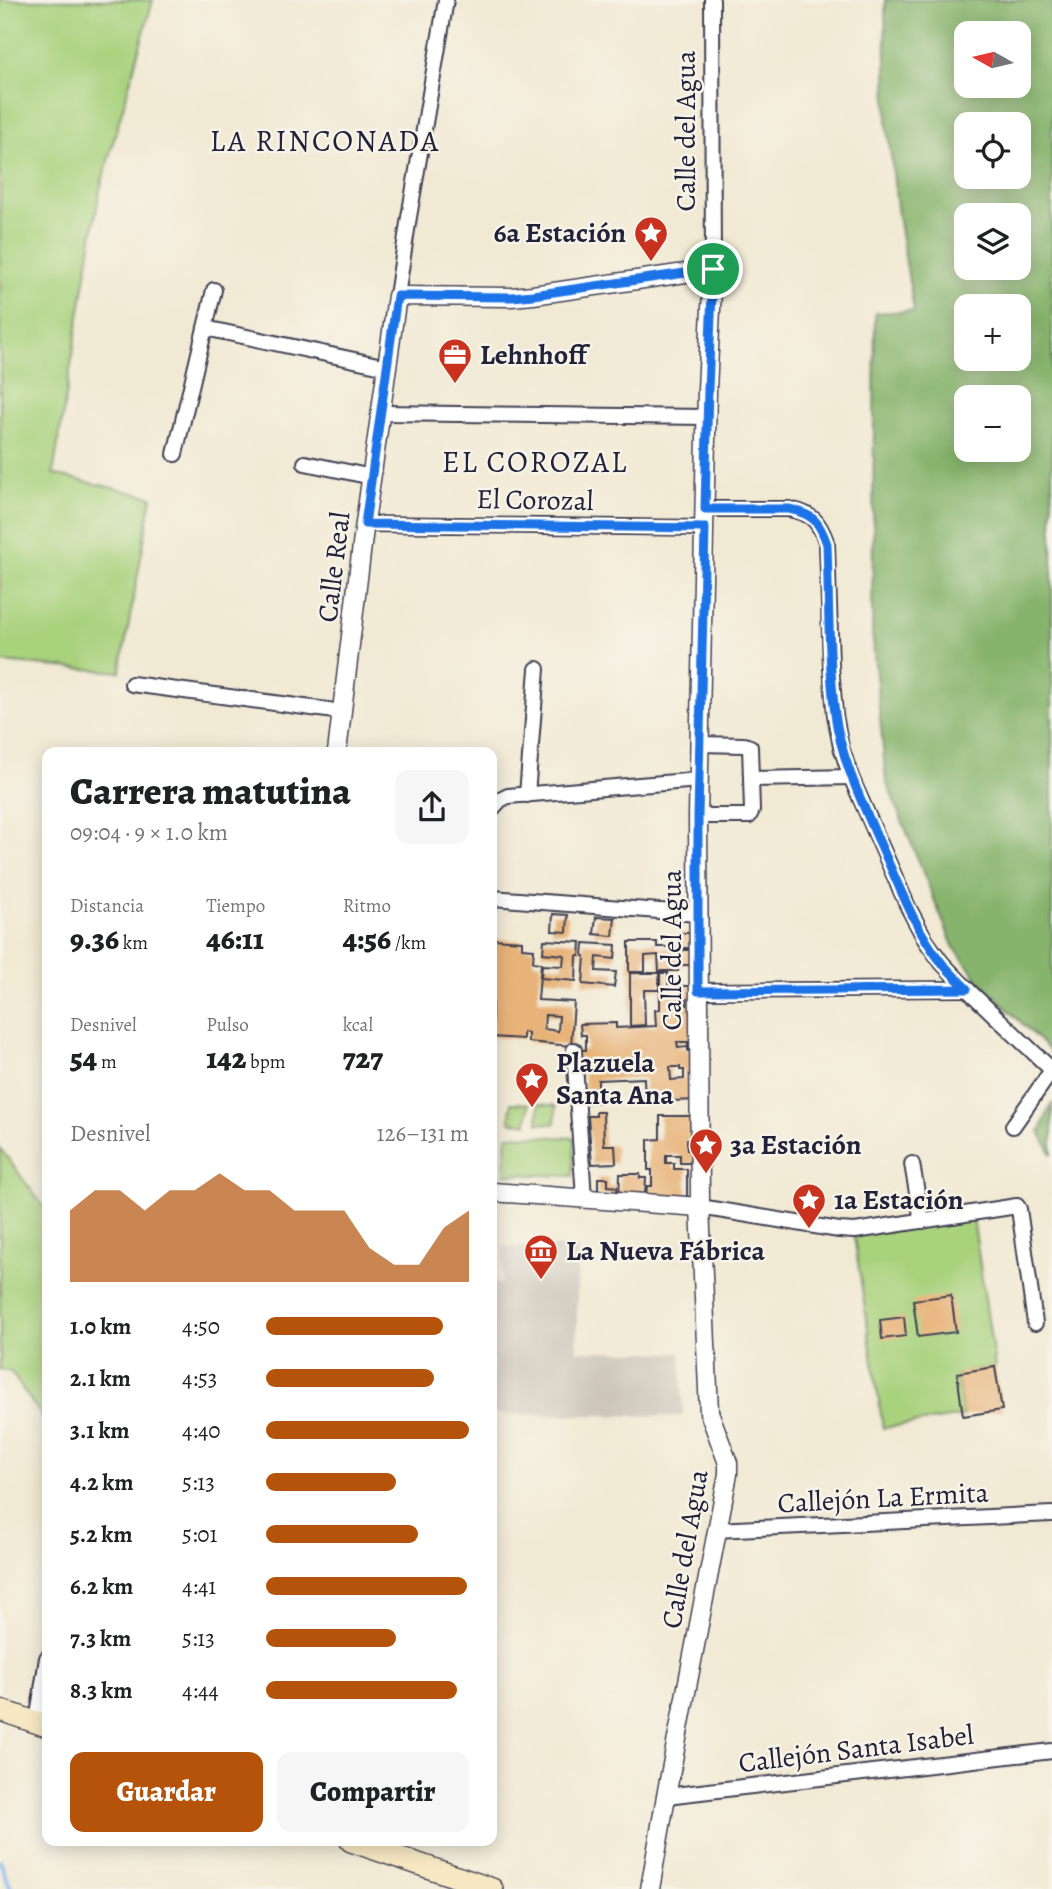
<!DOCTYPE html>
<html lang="es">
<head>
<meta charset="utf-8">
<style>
	body { margin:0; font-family:Alegreya,serif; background:#f6f6f6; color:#202124; height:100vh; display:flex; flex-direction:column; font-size:26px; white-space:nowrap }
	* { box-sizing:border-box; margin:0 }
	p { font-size:23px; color:#757577 }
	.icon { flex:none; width:38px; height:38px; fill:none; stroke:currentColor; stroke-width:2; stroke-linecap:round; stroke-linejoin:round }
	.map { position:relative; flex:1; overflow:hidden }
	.sheet { position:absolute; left:42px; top:747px; width:455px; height:1099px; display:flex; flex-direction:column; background:#fff; border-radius:14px; box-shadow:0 4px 18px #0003 }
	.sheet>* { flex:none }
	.needle { width:46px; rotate:278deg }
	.fabs { position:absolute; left:954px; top:21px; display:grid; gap:14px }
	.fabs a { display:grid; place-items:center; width:77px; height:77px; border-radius:14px; background:#fff; box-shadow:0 4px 18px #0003; font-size:35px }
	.pin { position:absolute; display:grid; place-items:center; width:60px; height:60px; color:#fff; margin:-30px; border:4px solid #fff; border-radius:50%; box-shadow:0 2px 7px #0007 }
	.round { display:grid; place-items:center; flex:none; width:74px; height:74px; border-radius:14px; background:#f6f6f6 }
	.overview { display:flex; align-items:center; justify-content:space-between; height:119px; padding:0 28px }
	h1 { font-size:38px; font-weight:800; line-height:52px }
	.figures { display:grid; grid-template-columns:repeat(3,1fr); gap:10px; height:119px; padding:7px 28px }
	.figures div { display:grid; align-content:center }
	.figures b { font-size:30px; font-weight:800 }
	.figures small { font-size:19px; font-weight:400 }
	.figures p { font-size:19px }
	.chart { height:196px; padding:14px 28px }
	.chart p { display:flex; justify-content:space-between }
	.chart svg { width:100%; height:126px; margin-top:7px; fill:#b45309; opacity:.7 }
	.action { display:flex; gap:14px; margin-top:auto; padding:14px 28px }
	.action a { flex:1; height:80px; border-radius:14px; background:#b45309; color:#fff; font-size:28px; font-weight:800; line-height:80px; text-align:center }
	.action a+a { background:#f6f6f6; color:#202124 }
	ul { padding:0 28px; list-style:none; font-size:23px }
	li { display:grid; grid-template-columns:112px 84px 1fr; align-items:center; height:52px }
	li i { height:18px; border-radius:9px; background:#b45309 }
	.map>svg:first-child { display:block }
	.industrial { fill:#cac3b8 }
	.green { fill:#a9d27d; stroke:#667a5c; stroke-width:2 }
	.forest { fill:#86b46c; stroke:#546b54; stroke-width:2; fill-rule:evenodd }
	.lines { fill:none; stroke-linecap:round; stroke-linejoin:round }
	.stream { stroke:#83b8f1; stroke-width:4.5 }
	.building { fill:#e8b379; fill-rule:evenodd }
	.minor-casing { stroke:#414052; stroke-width:18 }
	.tertiary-casing { stroke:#414052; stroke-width:21 }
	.secondary-casing { stroke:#414052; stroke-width:24 }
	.minor { stroke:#fff; stroke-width:14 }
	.tertiary { stroke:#fff; stroke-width:18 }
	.secondary { stroke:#f7e8c3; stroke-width:21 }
	.route-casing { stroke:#fff; stroke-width:14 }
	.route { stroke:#1a73e8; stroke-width:9 }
	.labels { text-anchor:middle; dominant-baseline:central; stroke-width:5; stroke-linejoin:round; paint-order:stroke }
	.street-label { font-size:28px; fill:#22223b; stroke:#f7f3e8 }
	.poi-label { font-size:28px; font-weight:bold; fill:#22223b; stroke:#f7f3e8; text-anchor:start }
	.neighbourhood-label { font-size:30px; letter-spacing:2px; fill:#22223b; stroke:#f7f3e8 }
</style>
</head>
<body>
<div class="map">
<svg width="1052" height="1889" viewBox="0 0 1052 1889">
	<rect width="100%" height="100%" fill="#f7f3e8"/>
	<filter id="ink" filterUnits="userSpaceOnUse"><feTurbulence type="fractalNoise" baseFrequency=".0143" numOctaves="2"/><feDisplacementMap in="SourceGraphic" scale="14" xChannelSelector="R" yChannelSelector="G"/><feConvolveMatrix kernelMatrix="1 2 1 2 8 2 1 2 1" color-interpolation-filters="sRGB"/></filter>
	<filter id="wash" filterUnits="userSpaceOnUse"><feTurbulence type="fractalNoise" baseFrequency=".00686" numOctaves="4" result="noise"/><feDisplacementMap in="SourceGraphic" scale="28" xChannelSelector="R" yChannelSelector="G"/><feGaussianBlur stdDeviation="1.57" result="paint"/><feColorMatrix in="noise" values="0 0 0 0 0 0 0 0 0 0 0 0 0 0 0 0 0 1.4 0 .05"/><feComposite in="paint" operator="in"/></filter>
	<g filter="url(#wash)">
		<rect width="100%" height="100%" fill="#f1e9d3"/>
		<polygon class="industrial" points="503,1247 577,1247 577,1351 681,1353 683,1416 492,1414 492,1284 502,1283"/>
		<g class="green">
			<polygon points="0,0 153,0 100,189 53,474 152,497 120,672 0,662"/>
			<polygon points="511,1103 529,1104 527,1123 510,1122"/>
			<polygon points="539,1104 556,1106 555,1124 538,1123"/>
			<polygon points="507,1135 575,1138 573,1176 505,1174"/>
			<polygon points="0,1148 47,1211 47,1424 11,1372 0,1370"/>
			<polygon points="973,1218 995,1367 957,1374 963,1416 883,1428 854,1236"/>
		</g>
		<g class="forest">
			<path d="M885 0H1052V1053L982 984 953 946 886 781 872 632 875 313 914 311 898 215 887 123ZM966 33H1018V86H966ZM966 124H1018V177H966ZM966 215H1018V268H966ZM966 306H1018V359H966ZM966 397H1018V450H966Z"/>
			<polygon points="1052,1102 1052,1155 1040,1132"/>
		</g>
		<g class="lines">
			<polyline class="stream" points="0,1861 11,1889"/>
		</g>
		<g id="blocks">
			<g class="building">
				<polygon points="553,914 568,915 567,932 552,931"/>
				<polygon points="596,917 615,918 613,936 594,934"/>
				<polygon points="679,933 689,933 690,948 680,948"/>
				<path d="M494 939 522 941V948L534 949 533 962 541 963 538 1000 574 1002 571 1046 528 1042V1033L523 1032V1039L492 1037V946H494ZM545 1015 559 1016 558 1031 544 1029Z"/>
				<polygon points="544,940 581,942 580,956 577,956 576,981 541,978 542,965 563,966 564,955 543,953"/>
				<polygon points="629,942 657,942 657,947 678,947 678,950 694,950 694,965 678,965 678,971 659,971 658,955 645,956 645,972 629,972"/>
				<polygon points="584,943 616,945 615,959 597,957 596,971 616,972 614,987 583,984 585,956 583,956"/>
				<polygon points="630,973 659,973 659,990 644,990 645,1025 630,1026"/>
				<path d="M660 973H668V984L678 983V986H692L695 1044 688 1045V1042H677L678 1048 688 1047V1051H695L697 1100 645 1102 644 1078 598 1080V1091L601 1090 602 1102 585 1103 583 1067H578L577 1050H586V1035H581L580 1024 616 1023V1028L656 1026 655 1010 660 1009ZM687 999V1005L679 1006V1000ZM670 1067H680V1070H684V1079L671 1080Z"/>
				<polygon points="596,1112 603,1112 604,1145 615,1145 616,1163 592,1164 588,1116 596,1116"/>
				<polygon points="660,1116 694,1116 694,1139 687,1139 687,1150 695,1150 696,1163 680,1163 680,1155 666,1155 666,1163 674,1163 674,1169 687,1169 687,1197 646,1196 647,1186 652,1186 652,1170 648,1170 648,1140 660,1139"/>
				<polygon points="620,1174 640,1174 640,1178 646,1178 645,1195 619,1196"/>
				<polygon points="598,1178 608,1178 608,1186 617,1187 617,1195 598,1195"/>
				<polygon points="951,1295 956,1332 918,1337 913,1300"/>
				<polygon points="904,1317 906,1336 882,1339 880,1320"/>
				<polygon points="995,1367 1002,1410 963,1416 957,1373"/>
			</g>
		</g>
	</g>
	<g filter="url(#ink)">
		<use href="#blocks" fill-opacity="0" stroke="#414052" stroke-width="2"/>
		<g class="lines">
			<g class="minor-casing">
				<g id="minor">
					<polyline points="712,0 713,269"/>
					<polyline points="397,296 408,223 446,0"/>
					<polyline points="205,328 387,367"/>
					<polyline points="381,413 707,417"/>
					<polyline points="175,454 214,290"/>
					<polyline points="305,463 372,477"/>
					<path d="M705 509H789C813 514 819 521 827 544L831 667 835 715 841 747 851 777 908 907 926 941 942 963 967 989 1052 1070 1013 1126"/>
					<polyline points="365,524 705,528"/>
					<polyline points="132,684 342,712"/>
					<polyline points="751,779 851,777"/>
					<polyline points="527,795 537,669"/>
					<polyline points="492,809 500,800 508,796 699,780"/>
					<polyline points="698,816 749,816 752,810 750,747 744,745 700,744"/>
					<polyline points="492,898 698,914"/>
					<polyline points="698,991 967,989"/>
					<polyline points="574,1050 584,1198"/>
					<polyline points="912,1164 922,1221"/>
					<polyline points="700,1207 839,1230 855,1231 1017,1206 1019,1209 1035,1323"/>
					<polyline points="716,1530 1052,1514"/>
					<polyline points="37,1722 47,1658"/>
					<polyline points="666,1796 1052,1751"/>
				</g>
			</g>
			<g class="tertiary-casing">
				<g id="tertiary">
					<polyline points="337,752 363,537 397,296 511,297 533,295 713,269 707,389 698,816 700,1207 709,1412 728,1463 728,1474 666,1796 650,1889"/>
					<polyline points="492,1192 700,1207"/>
				</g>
			</g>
			<g class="secondary-casing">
				<g id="secondary">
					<polyline points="0,1710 47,1726"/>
					<polyline points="351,1841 492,1889"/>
				</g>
			</g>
			<use href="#minor" class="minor"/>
			<use href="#tertiary" class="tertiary"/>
			<use href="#secondary" class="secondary"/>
		</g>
	</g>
	<g class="lines" filter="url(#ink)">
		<g class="route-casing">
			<path id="route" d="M713 269 708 389 705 509H789C813 514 819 521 827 544 829 600 828 658 835 714 841 758 860 798 878 839 897 880 913 926 941 962 949 971 958 980 967 989L698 991V816L705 528 365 524 397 296 512 297 533 295Z"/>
		</g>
		<use href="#route" class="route"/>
	</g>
	<defs>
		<g id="sight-pin" transform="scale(1.75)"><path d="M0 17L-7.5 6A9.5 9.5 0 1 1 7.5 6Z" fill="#c8321e" stroke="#f7f3e8"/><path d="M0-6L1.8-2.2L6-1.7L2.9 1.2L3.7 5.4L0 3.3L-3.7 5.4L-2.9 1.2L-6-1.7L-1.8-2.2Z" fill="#fff"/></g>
		<g id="office-pin" transform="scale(1.75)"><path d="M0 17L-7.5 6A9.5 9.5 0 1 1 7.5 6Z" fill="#c8321e" stroke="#f7f3e8"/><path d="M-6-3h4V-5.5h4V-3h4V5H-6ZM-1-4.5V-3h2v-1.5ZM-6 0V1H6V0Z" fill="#fff"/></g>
		<g id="museum-pin" transform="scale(1.75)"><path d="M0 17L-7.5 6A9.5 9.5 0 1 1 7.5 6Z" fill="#c8321e" stroke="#f7f3e8"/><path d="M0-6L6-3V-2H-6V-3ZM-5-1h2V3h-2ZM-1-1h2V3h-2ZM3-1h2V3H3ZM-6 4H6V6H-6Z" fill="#fff"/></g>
	</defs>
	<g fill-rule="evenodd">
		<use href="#sight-pin" x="651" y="233"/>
		<use href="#office-pin" x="455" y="355"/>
		<use href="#sight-pin" x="532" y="1079"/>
		<use href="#sight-pin" x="706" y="1145"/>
		<use href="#sight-pin" x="809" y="1200"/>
		<use href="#museum-pin" x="541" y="1251"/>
	</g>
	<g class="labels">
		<g class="street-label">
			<text transform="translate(686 131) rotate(-90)">Calle del Agua</text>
			<text transform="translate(535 500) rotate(1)">El Corozal</text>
			<text transform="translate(334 567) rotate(-83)">Calle Real</text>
			<text transform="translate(672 950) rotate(-90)">Calle del Agua</text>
			<text transform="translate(883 1498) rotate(-3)">Callejón La Ermita</text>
			<text transform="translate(685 1549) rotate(-80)">Calle del Agua</text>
			<text transform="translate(856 1749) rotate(-7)">Callejón Santa Isabel</text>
		</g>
		<g class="poi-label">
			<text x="626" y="233" text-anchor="end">6a Estación</text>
			<text x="480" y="355">Lehnhoff</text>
			<text x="556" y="1063">Plazuela<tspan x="556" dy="32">Santa Ana</tspan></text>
			<text x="730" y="1145">3a Estación</text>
			<text x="834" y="1200">1a Estación</text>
			<text x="566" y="1251">La Nueva Fábrica</text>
		</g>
		<g class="neighbourhood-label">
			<text x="325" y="141">LA RINCONADA</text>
			<text x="535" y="462">EL COROZAL</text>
		</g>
	</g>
</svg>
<div class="fabs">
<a><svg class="needle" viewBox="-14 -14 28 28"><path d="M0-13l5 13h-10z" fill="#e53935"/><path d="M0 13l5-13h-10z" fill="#757577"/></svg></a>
<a><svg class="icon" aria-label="locate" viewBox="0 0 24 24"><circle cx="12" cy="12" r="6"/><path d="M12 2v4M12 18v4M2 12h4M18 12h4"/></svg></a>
<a><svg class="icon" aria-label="layers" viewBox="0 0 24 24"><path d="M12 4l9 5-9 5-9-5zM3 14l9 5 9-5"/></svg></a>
<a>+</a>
<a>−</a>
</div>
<div class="pin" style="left:713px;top:269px;background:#1e9e55"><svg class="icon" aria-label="arrive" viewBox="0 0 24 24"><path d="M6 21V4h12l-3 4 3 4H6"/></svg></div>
<section class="sheet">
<div class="overview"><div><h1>Carrera matutina</h1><p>09:04 · 9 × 1.0 km</p></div><a class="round"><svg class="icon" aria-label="share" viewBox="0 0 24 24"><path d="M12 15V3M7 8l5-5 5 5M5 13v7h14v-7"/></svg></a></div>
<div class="figures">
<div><p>Distancia</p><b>9.36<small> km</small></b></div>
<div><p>Tiempo</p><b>46:11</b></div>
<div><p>Ritmo</p><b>4:56<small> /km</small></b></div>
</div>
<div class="figures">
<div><p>Desnivel</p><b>54<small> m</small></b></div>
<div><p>Pulso</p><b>142<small> bpm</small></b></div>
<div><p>kcal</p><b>727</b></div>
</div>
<div class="chart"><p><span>Desnivel</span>126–131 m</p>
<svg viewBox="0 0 160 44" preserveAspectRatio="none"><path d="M0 44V19L10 12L20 12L30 19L40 12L50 12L60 6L70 12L80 12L90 19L100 19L110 19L120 32L130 38L140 38L150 25L160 19V44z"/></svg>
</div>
<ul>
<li><b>1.0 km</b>4:50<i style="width:87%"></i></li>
<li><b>2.1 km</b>4:53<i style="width:83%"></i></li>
<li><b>3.1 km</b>4:40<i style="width:100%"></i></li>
<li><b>4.2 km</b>5:13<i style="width:64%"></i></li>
<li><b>5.2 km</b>5:01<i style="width:75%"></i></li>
<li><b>6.2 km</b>4:41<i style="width:99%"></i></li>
<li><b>7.3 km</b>5:13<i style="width:64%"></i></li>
<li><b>8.3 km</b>4:44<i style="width:94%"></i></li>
</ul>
<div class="action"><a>Guardar</a><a>Compartir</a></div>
</section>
</div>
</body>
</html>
